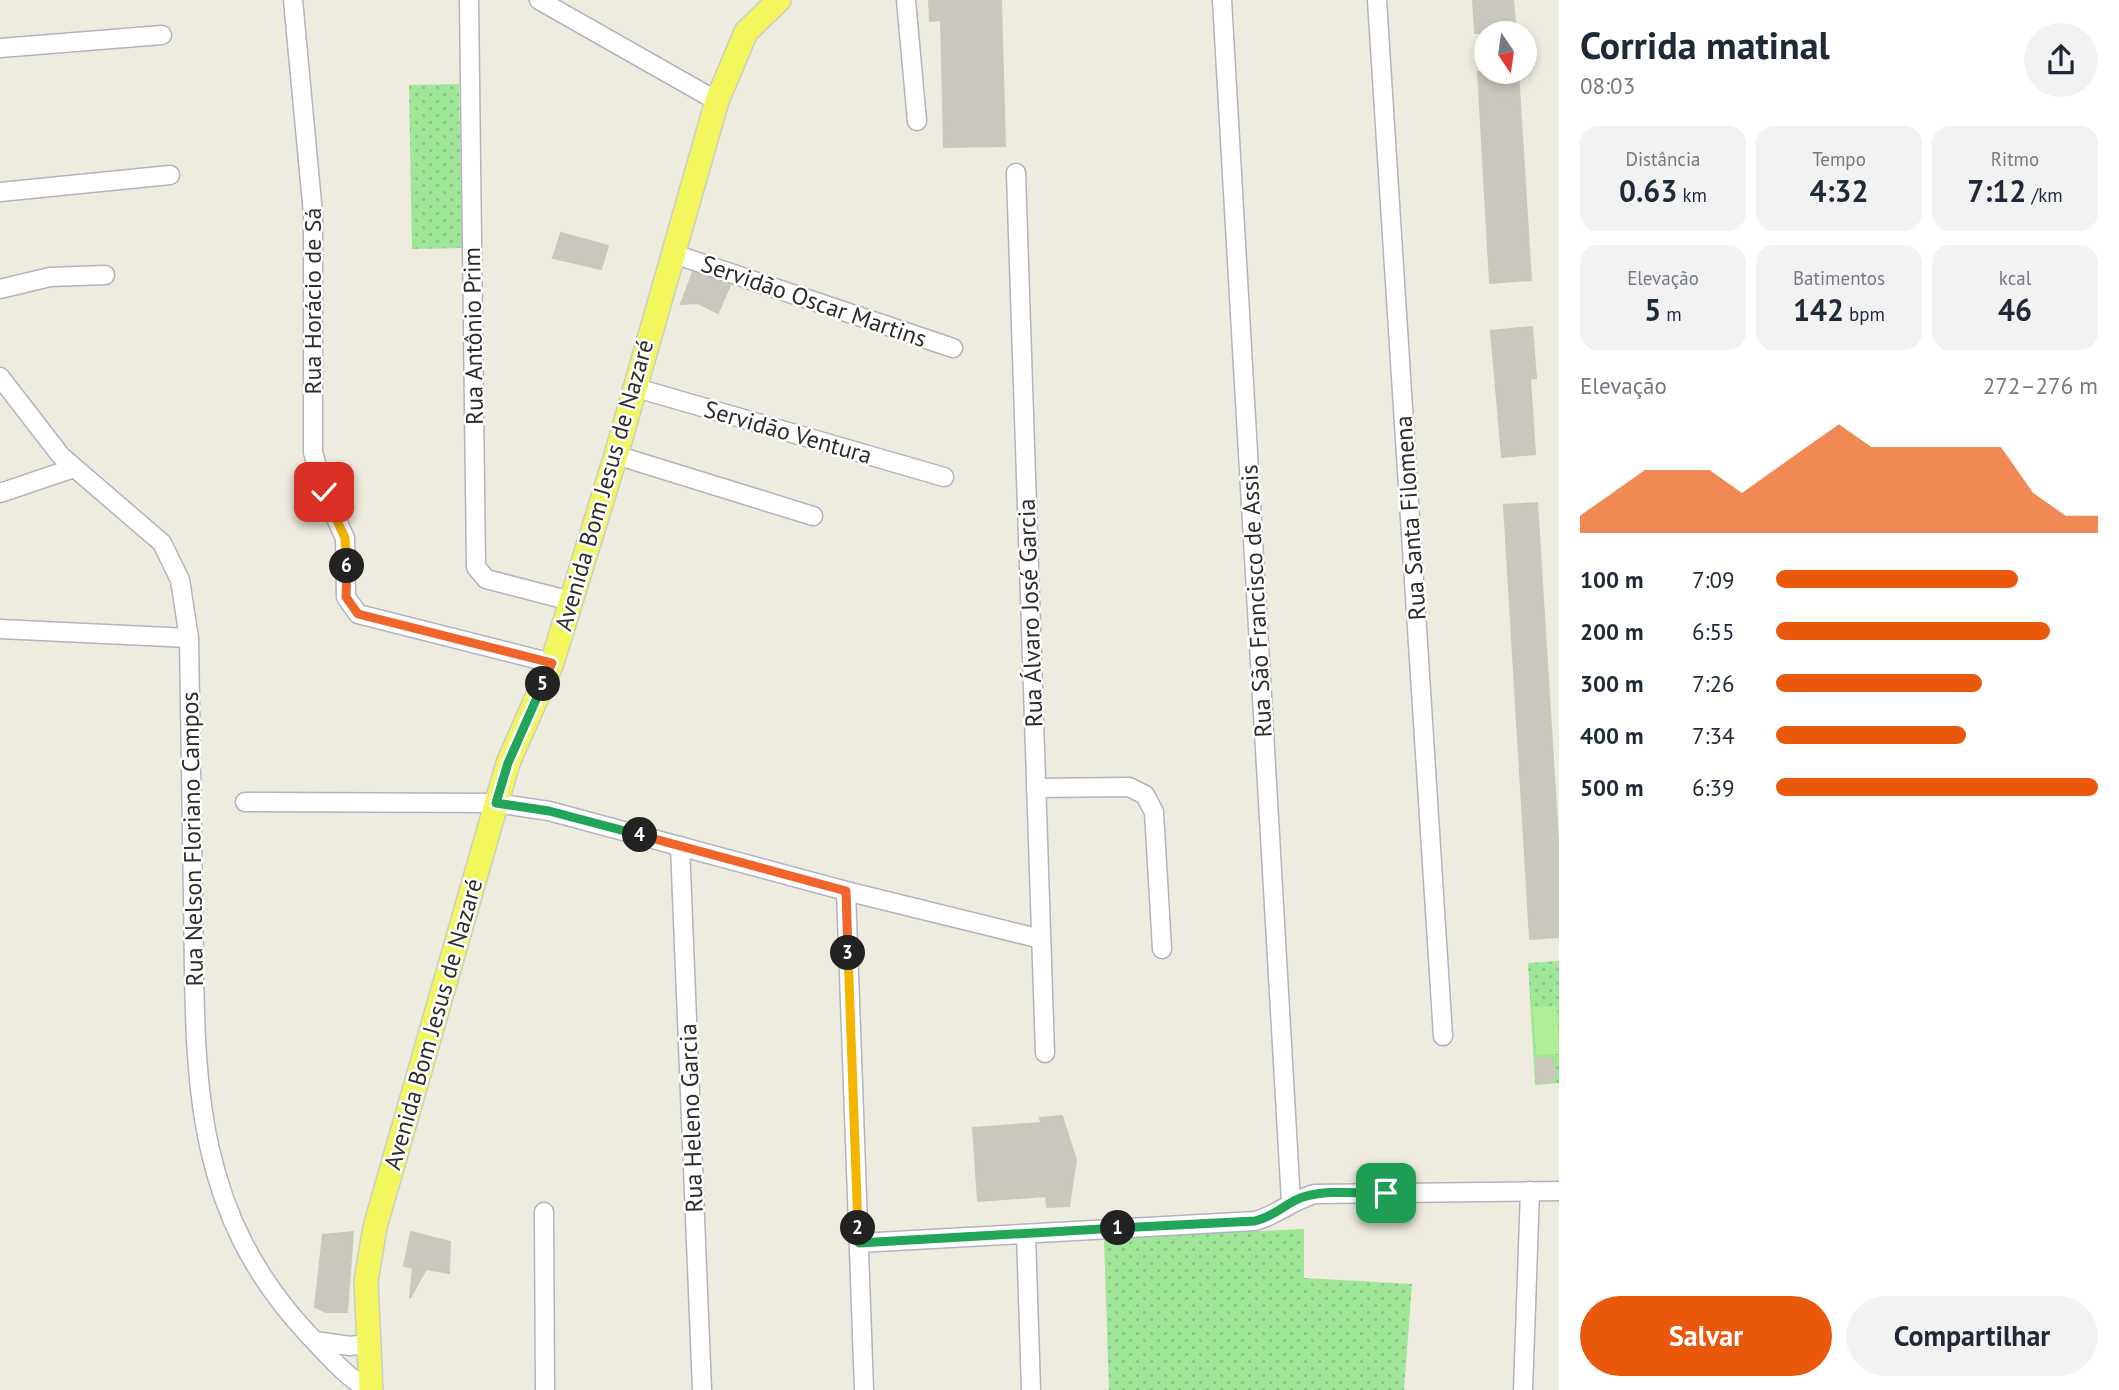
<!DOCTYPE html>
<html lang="pt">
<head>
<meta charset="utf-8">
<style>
	body { margin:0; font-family:"PT Sans",sans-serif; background:#f2f2f3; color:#1f2937; height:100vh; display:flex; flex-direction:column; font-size:26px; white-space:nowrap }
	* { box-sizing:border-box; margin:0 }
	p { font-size:23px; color:#747a83 }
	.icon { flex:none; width:38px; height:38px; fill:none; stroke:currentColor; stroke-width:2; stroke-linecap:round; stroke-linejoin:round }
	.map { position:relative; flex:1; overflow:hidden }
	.details { display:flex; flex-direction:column; background:#fff; width:560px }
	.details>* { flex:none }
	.needle { width:46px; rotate:167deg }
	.controls { position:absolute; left:1474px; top:21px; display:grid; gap:14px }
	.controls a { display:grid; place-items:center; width:63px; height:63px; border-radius:50%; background:#fff; box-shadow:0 4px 10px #0003; font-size:35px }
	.pin { position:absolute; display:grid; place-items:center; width:60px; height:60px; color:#fff; margin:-30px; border-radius:14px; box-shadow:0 4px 10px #0006 }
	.km { position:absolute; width:35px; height:35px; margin:-18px; border-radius:50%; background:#222; color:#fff; font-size:19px; line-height:35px; text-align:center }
	.round { display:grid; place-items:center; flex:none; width:74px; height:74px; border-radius:37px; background:#f2f2f3 }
	.headline { display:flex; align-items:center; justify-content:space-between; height:119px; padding:0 21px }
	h1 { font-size:38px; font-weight:700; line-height:52px }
	.metrics { display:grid; grid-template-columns:repeat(3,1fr); gap:10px; height:119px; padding:7px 21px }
	.metrics div { display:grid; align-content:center; border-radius:18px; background:#f2f2f3; text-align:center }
	.metrics b { font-size:30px; font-weight:700 }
	.metrics small { font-size:19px; font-weight:400 }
	.metrics p { font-size:19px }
	.chart { height:196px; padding:14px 21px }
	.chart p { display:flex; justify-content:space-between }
	.chart svg { width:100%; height:126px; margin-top:7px; fill:#ea580c; opacity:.7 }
	.primary-button { display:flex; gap:14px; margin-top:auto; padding:14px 21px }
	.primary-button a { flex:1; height:80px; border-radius:42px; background:#ea580c; color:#fff; font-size:28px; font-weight:700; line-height:80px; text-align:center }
	.primary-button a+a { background:#f2f2f3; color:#1f2937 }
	ul { padding:0 21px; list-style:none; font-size:23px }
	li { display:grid; grid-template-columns:112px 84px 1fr; align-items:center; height:52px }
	li i { height:18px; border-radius:9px; background:#ea580c }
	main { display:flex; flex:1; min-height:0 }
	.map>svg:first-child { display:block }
	.green { fill:url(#green-dots) }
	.pitch { fill:#b0ee95 }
	.building { fill:#cac8be; stroke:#cac8b8; stroke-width:2 }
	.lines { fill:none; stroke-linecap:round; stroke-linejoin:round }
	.minor-casing { stroke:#b3b2c0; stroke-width:21 }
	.major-casing { stroke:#ccc; stroke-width:26 }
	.minor { stroke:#fff; stroke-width:18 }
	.major { stroke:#f0f65c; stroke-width:23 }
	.split-1-casing { stroke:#fff; stroke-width:14 }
	.split-2-casing { stroke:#fff; stroke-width:14 }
	.split-3-casing { stroke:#fff; stroke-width:14 }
	.split-4-casing { stroke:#fff; stroke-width:14 }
	.split-5-casing { stroke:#fff; stroke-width:14 }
	.split-6-casing { stroke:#fff; stroke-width:14 }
	.split-7-casing { stroke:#fff; stroke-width:14 }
	.split-1 { stroke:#22a559; stroke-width:9 }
	.split-2 { stroke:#22a559; stroke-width:9 }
	.split-3 { stroke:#f5b400; stroke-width:9 }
	.split-4 { stroke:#f0652b; stroke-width:9 }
	.split-5 { stroke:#22a559; stroke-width:9 }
	.split-6 { stroke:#f0652b; stroke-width:9 }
	.split-7 { stroke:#f5b400; stroke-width:9 }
	.labels { text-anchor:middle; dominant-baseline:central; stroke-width:5; stroke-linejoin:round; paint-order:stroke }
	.street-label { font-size:24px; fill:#2c2c2c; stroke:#fff }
</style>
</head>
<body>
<main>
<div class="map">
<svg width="1559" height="1390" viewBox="0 0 1559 1390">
	<defs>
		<pattern id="green-dots" width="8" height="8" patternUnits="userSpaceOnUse" patternTransform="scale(1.75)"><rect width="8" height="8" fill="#9fe699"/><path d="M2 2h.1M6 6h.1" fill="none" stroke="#89c584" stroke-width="1.8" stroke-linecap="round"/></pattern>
	</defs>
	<rect width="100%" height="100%" fill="#eeecde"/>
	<g class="green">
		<polygon points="459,84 462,248 412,249 409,85"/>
		<polygon points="1559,961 1559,1083 1535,1085 1528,963"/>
		<polygon points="1304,1229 1304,1278 1412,1284 1404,1390 1109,1390 1104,1238"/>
	</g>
	<polygon class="pitch" points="1557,1006 1559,1054 1536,1055 1533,1007"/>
	<g class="building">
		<polygon points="929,0 1001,0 1005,146 944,147 941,20 930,21"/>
		<polygon points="1473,0 1513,0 1516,33 1475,33"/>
		<polygon points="1478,72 1518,72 1531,280 1490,283"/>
		<polygon points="561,233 608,246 601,269 553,258"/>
		<polygon points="693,272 730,285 718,313 698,303 681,304"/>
		<polygon points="1532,327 1536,378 1530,379 1535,454 1502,457 1491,331"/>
		<polygon points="1537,503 1559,856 1559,937 1530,939 1504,505"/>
		<polygon points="1551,1058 1556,1078 1552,1078 1552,1082 1537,1082 1536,1059"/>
		<polygon points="1062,1116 1076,1160 1069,1206 1047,1207 1046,1196 978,1201 973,1128 1041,1123 1040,1118"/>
		<polygon points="353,1232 347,1312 326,1312 315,1307 323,1235"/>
		<polygon points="411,1232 450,1242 449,1273 426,1269 410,1298 413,1268 404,1266"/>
	</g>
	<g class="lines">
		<g class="minor-casing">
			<g id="minor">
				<polyline points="293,0 313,214 313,452 324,492 345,538 346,597 358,614 552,663"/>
				<polyline points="469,0 476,567 486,579 571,601"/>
				<polyline points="539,0 717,101"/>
				<polyline points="906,0 917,121"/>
				<polyline points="1222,0 1291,1202"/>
				<polyline points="1377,0 1443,1036"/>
				<polyline points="0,48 162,35"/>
				<polyline points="1016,173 1045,1053"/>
				<polyline points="0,192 170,175"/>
				<polyline points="674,254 953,348"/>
				<polyline points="0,289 50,277 105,275"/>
				<path d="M0 377 61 456 162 543 180 580 189 638C190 725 192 812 193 899 196 1063 186 1203 307 1333 326 1353 345 1376 369 1390"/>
				<polyline points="633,387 944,477"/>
				<polyline points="616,455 813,516"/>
				<polyline points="0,493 74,468"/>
				<polyline points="0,629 189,638"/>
				<polyline points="1036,788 1129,787 1145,795 1154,812 1162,949"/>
				<polyline points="245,802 496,803 549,811 846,891 1041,939"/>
				<polyline points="680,846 702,1390"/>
				<polyline points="846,891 864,1390"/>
				<polyline points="544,1212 545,1390"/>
				<polyline points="1026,1234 1031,1390"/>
				<path d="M859 1243 1255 1221C1278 1215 1292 1200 1315 1194L1559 1191"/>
				<polyline points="315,1341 350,1346 367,1344"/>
				<polyline points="1523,1390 1530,1191"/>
			</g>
		</g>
		<g class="major-casing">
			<polyline id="major" points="371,1390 366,1281 375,1227 508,763 552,663 616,455 717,101 746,32 779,0"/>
		</g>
		<use href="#minor" class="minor"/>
		<use href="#major" class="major"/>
	</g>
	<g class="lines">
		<g class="split-1-casing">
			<path id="split-1" d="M1118 1228 1255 1221C1278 1215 1285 1203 1303 1197 1329 1189 1360 1194 1386 1193"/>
		</g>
		<g class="split-2-casing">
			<polyline id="split-2" points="858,1228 859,1243 1118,1228"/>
		</g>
		<g class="split-3-casing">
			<polyline id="split-3" points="848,953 858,1228"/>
		</g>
		<g class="split-4-casing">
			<polyline id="split-4" points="640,835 846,891 848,953"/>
		</g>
		<g class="split-5-casing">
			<polyline id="split-5" points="543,684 508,763 496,803 549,811 640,835"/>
		</g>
		<g class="split-6-casing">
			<polyline id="split-6" points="347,566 346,597 358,614 552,663 543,684"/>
		</g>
		<g class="split-7-casing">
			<polyline id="split-7" points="324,492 345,538 347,566"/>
		</g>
		<use href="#split-1" class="split-1"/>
		<use href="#split-2" class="split-2"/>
		<use href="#split-3" class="split-3"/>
		<use href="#split-4" class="split-4"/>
		<use href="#split-5" class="split-5"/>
		<use href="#split-6" class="split-6"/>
		<use href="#split-7" class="split-7"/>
	</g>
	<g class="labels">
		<g class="street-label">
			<text transform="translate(312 301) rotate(-90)">Rua Horácio de Sá</text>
			<text transform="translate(814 301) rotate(19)">Servidão Oscar Martins</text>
			<text transform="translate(473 336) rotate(-91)">Rua Antônio Prim</text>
			<text transform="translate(788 432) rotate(16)">Servidão Ventura</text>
			<text transform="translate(604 485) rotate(-74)">Avenida Bom Jesus de Nazaré</text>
			<text transform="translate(1410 518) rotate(-94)">Rua Santa Filomena</text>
			<text transform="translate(1256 601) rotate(-93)">Rua São Francisco de Assis</text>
			<text transform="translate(1030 613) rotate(-92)">Rua Álvaro José Garcia</text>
			<text transform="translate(192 839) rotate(-91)">Rua Nelson Floriano Campos</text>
			<text transform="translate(433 1024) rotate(-74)">Avenida Bom Jesus de Nazaré</text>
			<text transform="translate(691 1118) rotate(-92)">Rua Heleno Garcia</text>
		</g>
	</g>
</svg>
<div class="controls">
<a><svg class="needle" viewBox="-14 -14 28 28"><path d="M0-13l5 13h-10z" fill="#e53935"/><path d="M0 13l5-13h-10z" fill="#747a83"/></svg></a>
</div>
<div class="pin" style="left:1386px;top:1193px;background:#1e9e55"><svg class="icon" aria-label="arrive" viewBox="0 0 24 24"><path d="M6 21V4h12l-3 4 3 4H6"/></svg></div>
<div class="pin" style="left:324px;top:492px;background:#d93025"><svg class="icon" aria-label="check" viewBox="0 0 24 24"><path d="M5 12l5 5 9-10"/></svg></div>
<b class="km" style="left:1118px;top:1228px">1</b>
<b class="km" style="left:858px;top:1228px">2</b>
<b class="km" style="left:848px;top:953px">3</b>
<b class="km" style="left:640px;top:835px">4</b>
<b class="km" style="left:543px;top:684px">5</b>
<b class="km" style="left:347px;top:566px">6</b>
</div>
<section class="details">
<div class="headline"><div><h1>Corrida matinal</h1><p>08:03</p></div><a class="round"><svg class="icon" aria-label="share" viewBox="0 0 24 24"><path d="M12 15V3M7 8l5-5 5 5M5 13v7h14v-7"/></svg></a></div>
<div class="metrics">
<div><p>Distância</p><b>0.63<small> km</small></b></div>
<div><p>Tempo</p><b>4:32</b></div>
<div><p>Ritmo</p><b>7:12<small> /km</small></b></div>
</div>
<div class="metrics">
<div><p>Elevação</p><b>5<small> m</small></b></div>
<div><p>Batimentos</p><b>142<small> bpm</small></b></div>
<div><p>kcal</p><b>46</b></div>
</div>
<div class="chart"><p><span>Elevação</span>272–276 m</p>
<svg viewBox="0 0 160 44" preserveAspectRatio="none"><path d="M0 44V38L10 30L20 22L30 22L40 22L50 30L60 22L70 14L80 6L90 14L100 14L110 14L120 14L130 14L140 30L150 38L160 38V44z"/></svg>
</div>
<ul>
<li><b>100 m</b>7:09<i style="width:75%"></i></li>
<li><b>200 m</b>6:55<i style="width:85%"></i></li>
<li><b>300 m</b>7:26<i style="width:64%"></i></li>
<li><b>400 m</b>7:34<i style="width:59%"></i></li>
<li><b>500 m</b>6:39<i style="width:100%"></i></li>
</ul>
<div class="primary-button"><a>Salvar</a><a>Compartilhar</a></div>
</section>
</main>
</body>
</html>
